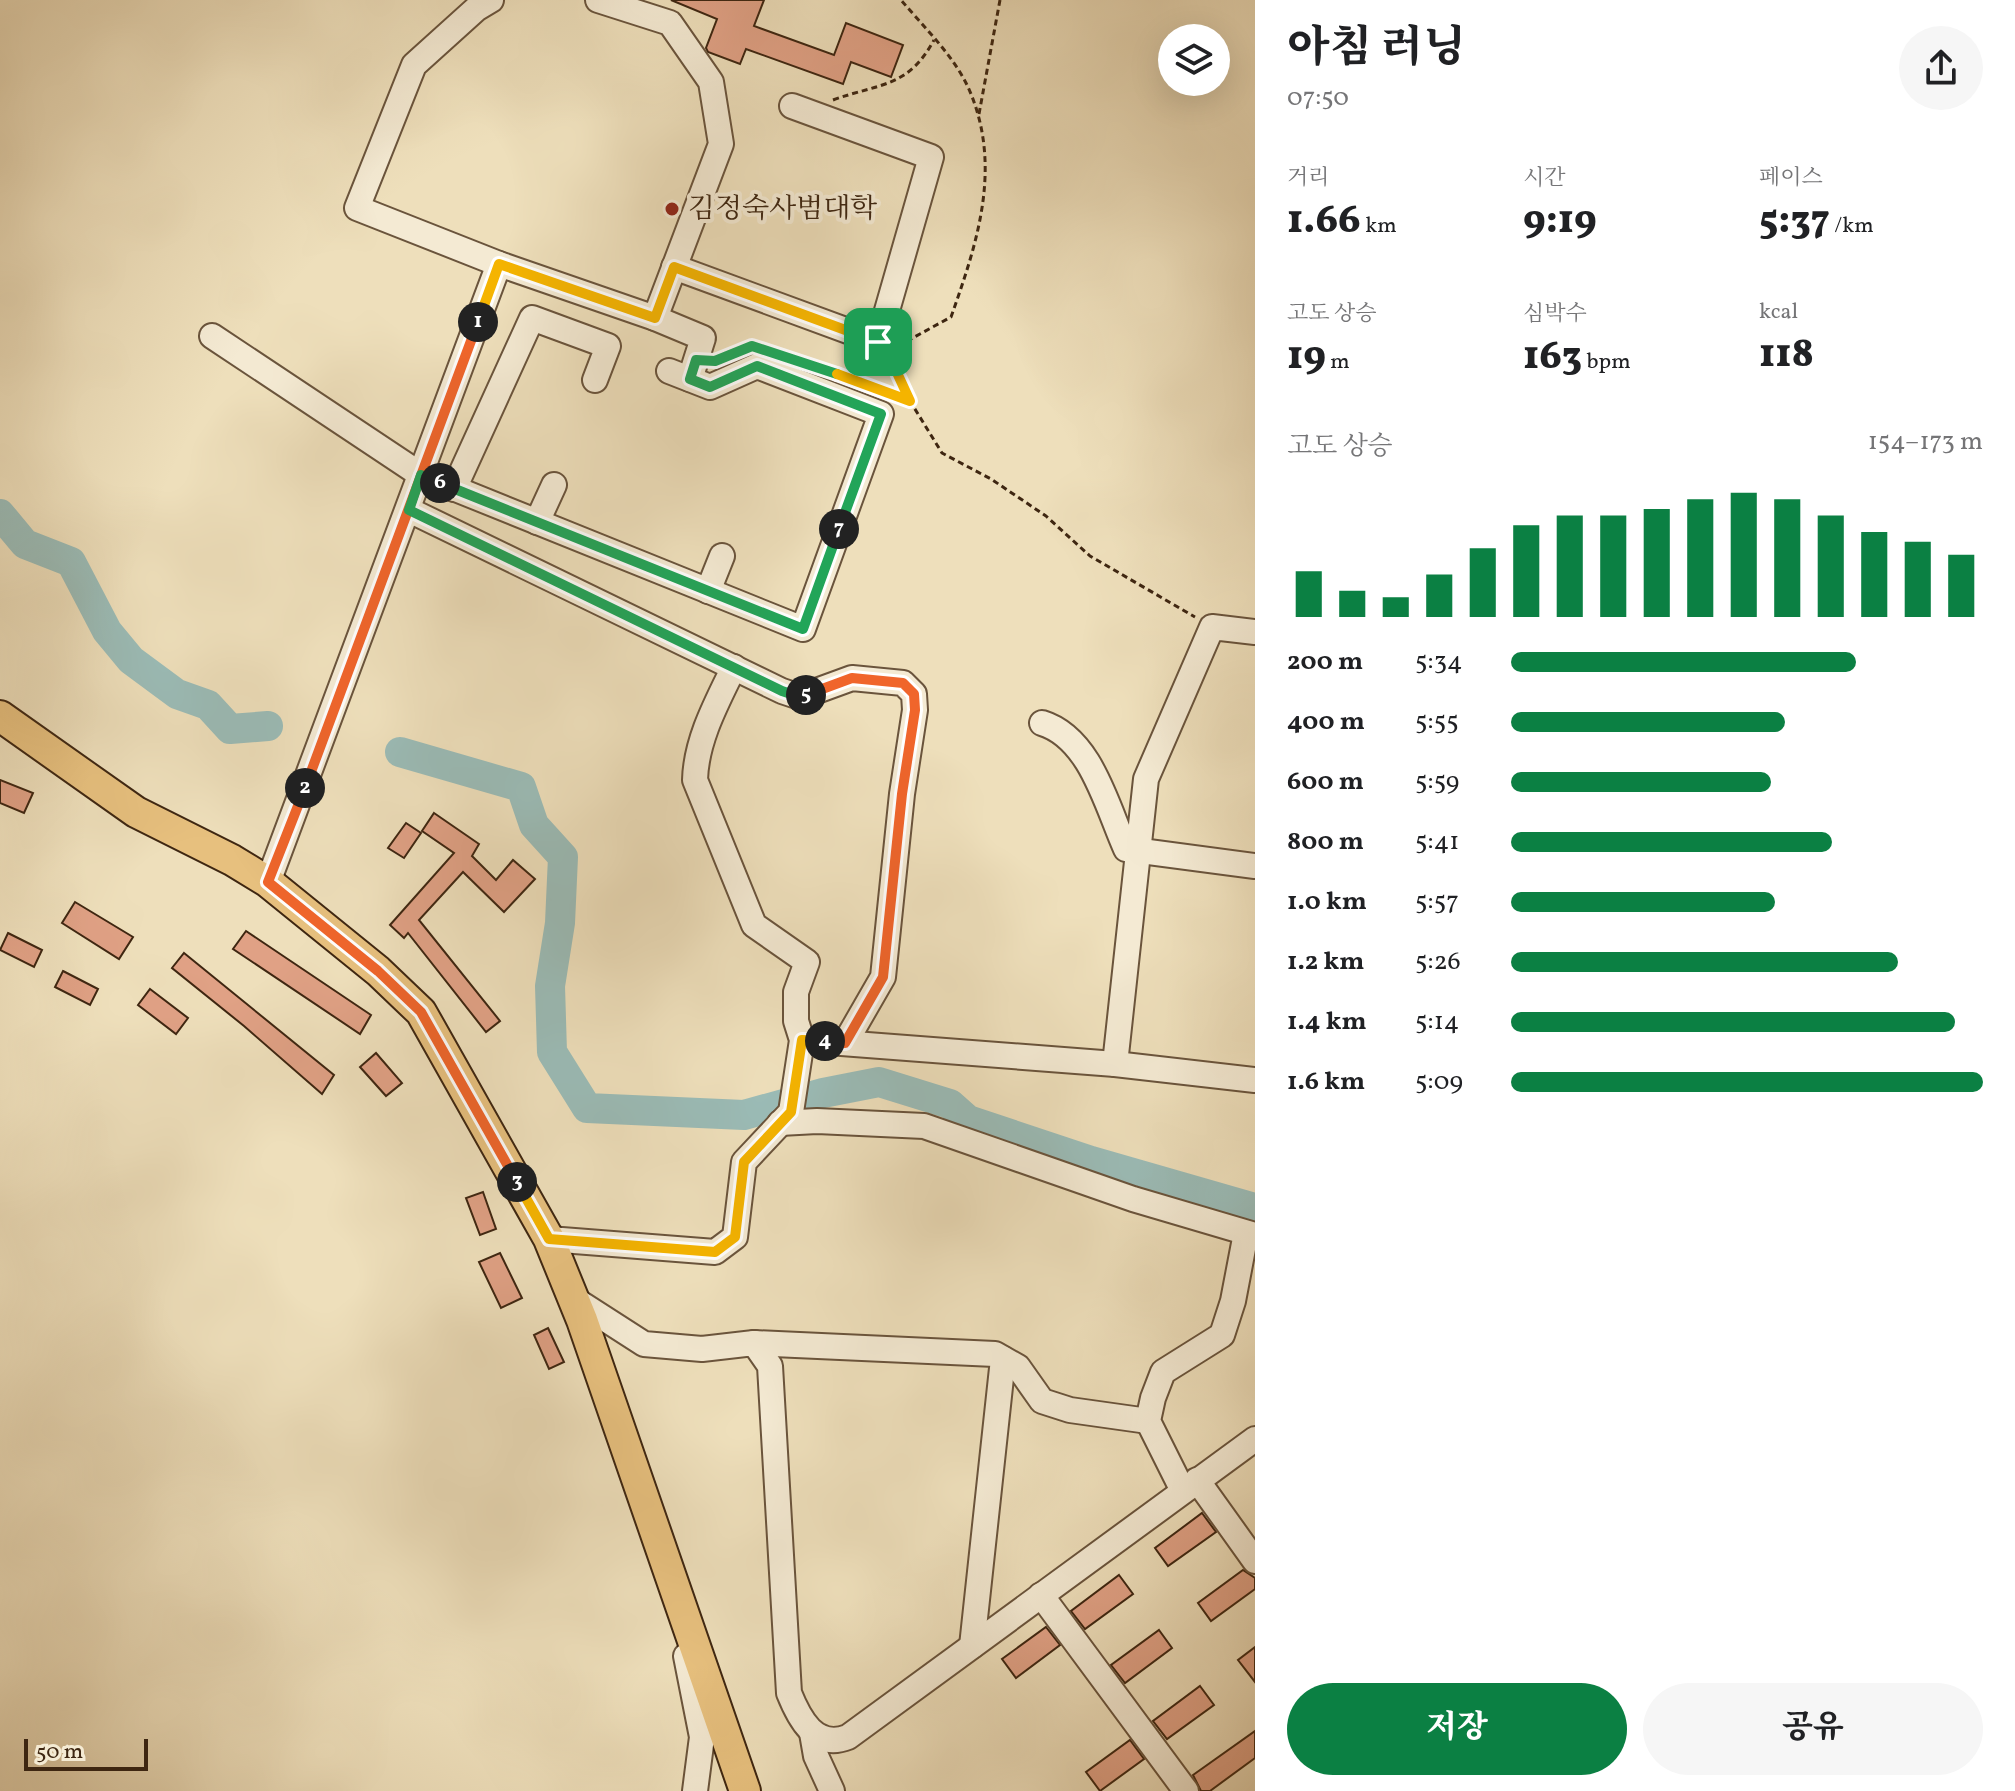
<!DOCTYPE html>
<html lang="ko">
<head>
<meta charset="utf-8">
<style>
	body { margin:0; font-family:Vollkorn,"Noto Serif KR",serif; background:#f6f6f6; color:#202124; height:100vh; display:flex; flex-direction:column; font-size:30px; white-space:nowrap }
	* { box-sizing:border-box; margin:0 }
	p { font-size:26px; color:#757577 }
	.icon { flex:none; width:44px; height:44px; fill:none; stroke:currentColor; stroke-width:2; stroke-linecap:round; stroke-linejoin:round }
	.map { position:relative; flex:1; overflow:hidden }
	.details { display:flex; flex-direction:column; background:#fff; width:760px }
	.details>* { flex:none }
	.tools { position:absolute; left:1158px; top:24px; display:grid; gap:16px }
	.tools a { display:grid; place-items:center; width:72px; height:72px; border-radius:50%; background:#fff; box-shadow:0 8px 32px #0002; font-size:40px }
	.scale { position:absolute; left:24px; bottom:20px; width:124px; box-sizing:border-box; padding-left:8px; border:4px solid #3e2611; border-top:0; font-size:22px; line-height:28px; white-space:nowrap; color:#3e2611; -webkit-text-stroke:6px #f4ead3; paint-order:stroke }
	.pin { position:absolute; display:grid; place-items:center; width:68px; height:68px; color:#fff; margin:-34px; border-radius:16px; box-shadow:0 4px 12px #0006 }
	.km { position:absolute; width:40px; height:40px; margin:-20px; border-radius:50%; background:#222; color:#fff; font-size:22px; line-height:40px; text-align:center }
	.round { display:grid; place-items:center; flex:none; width:84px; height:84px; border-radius:42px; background:#f6f6f6 }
	.summary { display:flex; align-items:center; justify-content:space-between; height:136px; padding:0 32px }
	h1 { font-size:44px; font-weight:800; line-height:60px }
	.metrics { display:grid; grid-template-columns:repeat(3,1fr); gap:12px; height:136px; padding:8px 32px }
	.metrics div { display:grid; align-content:center }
	.metrics b { font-size:40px; font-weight:800 }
	.metrics small { font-size:22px; font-weight:400 }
	.metrics p { font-size:22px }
	.chart { height:224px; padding:16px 32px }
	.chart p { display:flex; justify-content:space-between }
	.chart svg { width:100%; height:144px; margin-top:8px; stroke:#0b8043; stroke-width:6 }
	.primary-button { display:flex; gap:16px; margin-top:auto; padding:16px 32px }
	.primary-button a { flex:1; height:92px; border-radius:48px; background:#0b8043; color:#fff; font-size:32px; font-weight:800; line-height:92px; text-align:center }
	.primary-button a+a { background:#f6f6f6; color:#202124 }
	ul { padding:0 32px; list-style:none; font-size:26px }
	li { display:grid; grid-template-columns:128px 96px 1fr; align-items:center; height:60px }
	li i { height:20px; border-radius:10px; background:#0b8043 }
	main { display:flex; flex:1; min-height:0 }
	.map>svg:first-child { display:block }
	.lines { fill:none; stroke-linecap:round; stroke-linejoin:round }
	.river { stroke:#9bbcb7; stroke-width:30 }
	.building { fill:#e0a185; stroke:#3e2611; stroke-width:2 }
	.minor-casing { stroke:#6a543c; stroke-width:28 }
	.major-casing { stroke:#3e2611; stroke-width:34 }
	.path { stroke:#3e2611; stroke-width:3; stroke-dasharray:6 4; stroke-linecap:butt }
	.minor { stroke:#f4ead3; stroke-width:24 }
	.major { stroke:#e7c07e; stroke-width:30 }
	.split-1-casing { stroke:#fff; stroke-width:16 }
	.split-2-casing { stroke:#fff; stroke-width:16 }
	.split-3-casing { stroke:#fff; stroke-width:16 }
	.split-4-casing { stroke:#fff; stroke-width:16 }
	.split-5-casing { stroke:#fff; stroke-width:16 }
	.split-6-casing { stroke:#fff; stroke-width:16 }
	.split-7-casing { stroke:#fff; stroke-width:16 }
	.split-8-casing { stroke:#fff; stroke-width:16 }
	.split-9-casing { stroke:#fff; stroke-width:16 }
	.split-1 { stroke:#f5b400; stroke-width:10 }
	.split-2 { stroke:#f0652b; stroke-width:10 }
	.split-3 { stroke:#f0652b; stroke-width:10 }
	.split-4 { stroke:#f5b400; stroke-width:10 }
	.split-5 { stroke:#f0652b; stroke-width:10 }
	.split-6 { stroke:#22a559; stroke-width:10 }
	.split-7 { stroke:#22a559; stroke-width:10 }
	.split-8 { stroke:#22a559; stroke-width:10 }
	.split-9 { stroke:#f5b400; stroke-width:10 }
	.poi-dot { fill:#8f2418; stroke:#f4ead3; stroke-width:3 }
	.labels { text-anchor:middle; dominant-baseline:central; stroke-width:8; stroke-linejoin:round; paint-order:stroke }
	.poi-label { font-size:28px; fill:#3e2611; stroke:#f4ead3; text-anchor:start }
</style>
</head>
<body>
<main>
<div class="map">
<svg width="1255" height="1791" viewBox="0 0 1255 1791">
	<rect width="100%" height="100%" fill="#eedfbb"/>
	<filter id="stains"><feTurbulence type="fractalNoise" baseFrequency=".0025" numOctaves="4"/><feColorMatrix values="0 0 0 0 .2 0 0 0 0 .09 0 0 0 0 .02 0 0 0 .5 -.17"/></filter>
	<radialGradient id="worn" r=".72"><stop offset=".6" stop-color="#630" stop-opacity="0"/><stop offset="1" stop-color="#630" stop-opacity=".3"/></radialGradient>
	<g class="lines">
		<g class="river">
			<polyline points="0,514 25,544 71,562 107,631 131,660 177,694 208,705 230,729 268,726"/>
			<polyline points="400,752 521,787 534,825 563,857 560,923 550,986 552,1052 587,1108 744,1115 823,1093 879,1082 950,1104 968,1120 1091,1161 1255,1208"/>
		</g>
	</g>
	<g class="building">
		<polygon points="671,0 764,0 754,26 834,55 846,23 903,45 891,77 851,62 843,84 746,49 740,64 708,52 706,48 717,19"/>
		<polygon points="0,780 33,793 24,813 0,803"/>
		<polygon points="434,813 479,844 472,856 496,880 513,860 535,879 504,912 463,872 419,920 500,1021 486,1032 408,933 404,938 390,925 454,853 422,831"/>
		<polygon points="406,823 421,833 404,858 388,848"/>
		<polygon points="75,902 133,937 119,959 62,923"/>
		<polygon points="246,931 371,1015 360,1034 233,949"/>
		<polygon points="8,933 42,950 34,967 0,950"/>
		<polygon points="184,953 334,1075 322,1094 244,1026 172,968"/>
		<polygon points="63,971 98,989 90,1005 55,987"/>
		<polygon points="150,989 188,1018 176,1034 138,1005"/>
		<polygon points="376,1053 402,1083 386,1096 360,1067"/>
		<polygon points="483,1192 496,1229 480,1235 466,1198"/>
		<polygon points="500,1253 522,1298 501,1308 479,1262"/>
		<polygon points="548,1328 564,1362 549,1369 534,1335"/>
		<polygon points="1202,1513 1216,1532 1168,1566 1155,1548"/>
		<polygon points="1243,1570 1255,1578 1255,1589 1211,1621 1198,1603"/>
		<polygon points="1119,1575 1133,1594 1085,1629 1071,1611"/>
		<polygon points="1046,1627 1060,1645 1016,1678 1002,1659"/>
		<polygon points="1159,1630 1172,1648 1125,1683 1111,1665"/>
		<polygon points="1255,1647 1255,1682 1238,1660"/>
		<polygon points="1200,1686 1214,1705 1167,1739 1153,1721"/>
		<polygon points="1255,1731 1255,1758 1210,1791 1201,1791 1193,1775"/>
		<polygon points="1130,1740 1144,1759 1100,1791 1086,1772"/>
	</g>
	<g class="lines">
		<g class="minor-casing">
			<g id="minor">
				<polyline points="491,0 476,9 414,65 357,208 499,264 655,318 721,144 711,82 670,23 598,0"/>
				<polyline points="674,267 878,342 931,157 792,106"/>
				<polyline points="655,318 703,338 690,379"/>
				<polyline points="212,336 421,475 803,629 881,414 757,366 710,387 669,371"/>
				<polyline points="454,489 532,318 608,346 595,380"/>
				<polyline points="409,510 782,691 800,697 852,678 903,683 914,694 915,710 902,794 883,977 845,1043"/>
				<polyline points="537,522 554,485"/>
				<polyline points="708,591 722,556"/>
				<path d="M1042 723C1091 738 1107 807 1126 849L1255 866"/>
				<polyline points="268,882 499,264"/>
				<polyline points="802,1040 1115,1064 1255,1080"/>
				<polyline points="1115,1064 1146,779 1212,627 1255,632"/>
				<polyline points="780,1123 817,1121 924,1126 1133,1199 1255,1235"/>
				<path d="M549 1239 715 1252 735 1237 744 1162 791 1112 802 1040 796 1021V992L807 962 754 925 695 780C696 740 717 702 734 667"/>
				<path d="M574 1299 644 1344 702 1349 754 1343 770 1366 789 1693C799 1718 815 1750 848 1737L1255 1439"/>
				<polyline points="754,1343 995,1354 1018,1367 1042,1401 1070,1410 1148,1421"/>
				<polyline points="1197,1480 1255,1561"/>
				<polyline points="1183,1491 1148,1421 1153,1398 1163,1372 1222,1335 1233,1301 1246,1233"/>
				<polyline points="1041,1595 1186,1791"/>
				<polyline points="972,1646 1003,1359"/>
				<polyline points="686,1656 702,1737 695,1791"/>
				<polyline points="812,1733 816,1756 832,1791"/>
			</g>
		</g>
		<g class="major-casing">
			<polyline id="major" points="0,716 136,812 232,860 268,882 378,971 421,1012 549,1239 582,1320 745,1791"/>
		</g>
		<g class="path">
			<path d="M833 100C880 83 908 88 934 40"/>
			<polyline points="979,114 1000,0"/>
			<path d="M898 346 951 317C978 241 1003 165 968 87 953 55 923 26 901 0"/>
			<polyline points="890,358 910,401"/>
			<polyline points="853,380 910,401 942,453 991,479 1046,516 1090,556 1195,617"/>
		</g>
		<use href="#minor" class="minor"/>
		<use href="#major" class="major"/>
	</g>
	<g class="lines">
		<g class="split-1-casing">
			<polyline id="split-1" points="478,322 499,264 655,318 674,267 878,342"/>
		</g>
		<g class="split-2-casing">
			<polyline id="split-2" points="305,788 478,322"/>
		</g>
		<g class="split-3-casing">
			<polyline id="split-3" points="305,788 268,882 378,971 421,1012 517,1182"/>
		</g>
		<g class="split-4-casing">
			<polyline id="split-4" points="517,1182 549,1239 715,1252 735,1237 744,1162 791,1112 802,1040 825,1041"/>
		</g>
		<g class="split-5-casing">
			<polyline id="split-5" points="806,695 852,678 903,683 914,694 915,710 902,794 883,977 845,1043 825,1041"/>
		</g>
		<g class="split-6-casing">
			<polyline id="split-6" points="440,483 421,475 409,510 782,691 800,697 806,695"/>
		</g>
		<g class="split-7-casing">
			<polyline id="split-7" points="440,483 803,629 839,529"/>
		</g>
		<g class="split-8-casing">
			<polyline id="split-8" points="837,374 752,346 715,361 696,360 690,379 710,387 757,366 881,414 839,529"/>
		</g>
		<g class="split-9-casing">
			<polyline id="split-9" points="837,374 910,401 887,351 878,342"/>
		</g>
		<use href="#split-1" class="split-1"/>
		<use href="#split-2" class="split-2"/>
		<use href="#split-3" class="split-3"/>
		<use href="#split-4" class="split-4"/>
		<use href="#split-5" class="split-5"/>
		<use href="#split-6" class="split-6"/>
		<use href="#split-7" class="split-7"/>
		<use href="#split-8" class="split-8"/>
		<use href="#split-9" class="split-9"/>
	</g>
	<circle class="poi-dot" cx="672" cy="209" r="8"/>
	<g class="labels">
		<g class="poi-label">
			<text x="688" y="209">김정숙사범대학</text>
		</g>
	</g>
	<rect width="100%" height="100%" filter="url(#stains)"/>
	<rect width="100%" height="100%" fill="url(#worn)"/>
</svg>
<div class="tools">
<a><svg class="icon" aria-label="layers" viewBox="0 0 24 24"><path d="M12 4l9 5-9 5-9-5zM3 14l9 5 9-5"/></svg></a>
</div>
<div class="scale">50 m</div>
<div class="pin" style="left:878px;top:342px;background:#1e9e55"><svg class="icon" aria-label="arrive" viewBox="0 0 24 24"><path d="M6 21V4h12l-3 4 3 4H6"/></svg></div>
<b class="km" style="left:478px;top:322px">1</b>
<b class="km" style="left:305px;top:788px">2</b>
<b class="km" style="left:517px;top:1182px">3</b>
<b class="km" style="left:825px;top:1041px">4</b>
<b class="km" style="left:806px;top:695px">5</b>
<b class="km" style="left:440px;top:483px">6</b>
<b class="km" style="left:839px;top:529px">7</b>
</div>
<section class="details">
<div class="summary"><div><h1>아침 러닝</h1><p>07:50</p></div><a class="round"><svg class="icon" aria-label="share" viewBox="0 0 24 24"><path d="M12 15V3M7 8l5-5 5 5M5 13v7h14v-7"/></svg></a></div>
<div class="metrics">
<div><p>거리</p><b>1.66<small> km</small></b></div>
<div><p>시간</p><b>9:19</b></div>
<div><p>페이스</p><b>5:37<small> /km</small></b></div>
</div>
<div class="metrics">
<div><p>고도 상승</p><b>19<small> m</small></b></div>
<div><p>심박수</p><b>163<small> bpm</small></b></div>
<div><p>kcal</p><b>118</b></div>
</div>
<div class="chart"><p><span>고도 상승</span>154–173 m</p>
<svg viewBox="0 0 160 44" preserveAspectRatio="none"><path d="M5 44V30M15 44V36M25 44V38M35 44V31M45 44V23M55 44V16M65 44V13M75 44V13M85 44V11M95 44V8M105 44V6M115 44V8M125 44V13M135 44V18M145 44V21M155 44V25"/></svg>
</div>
<ul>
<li><b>200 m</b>5:34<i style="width:73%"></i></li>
<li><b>400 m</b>5:55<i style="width:58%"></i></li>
<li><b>600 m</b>5:59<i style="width:55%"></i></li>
<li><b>800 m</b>5:41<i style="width:68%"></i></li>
<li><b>1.0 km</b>5:57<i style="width:56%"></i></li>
<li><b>1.2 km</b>5:26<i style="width:82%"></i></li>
<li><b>1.4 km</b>5:14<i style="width:94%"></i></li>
<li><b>1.6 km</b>5:09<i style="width:100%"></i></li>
</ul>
<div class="primary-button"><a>저장</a><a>공유</a></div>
</section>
</main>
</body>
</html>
